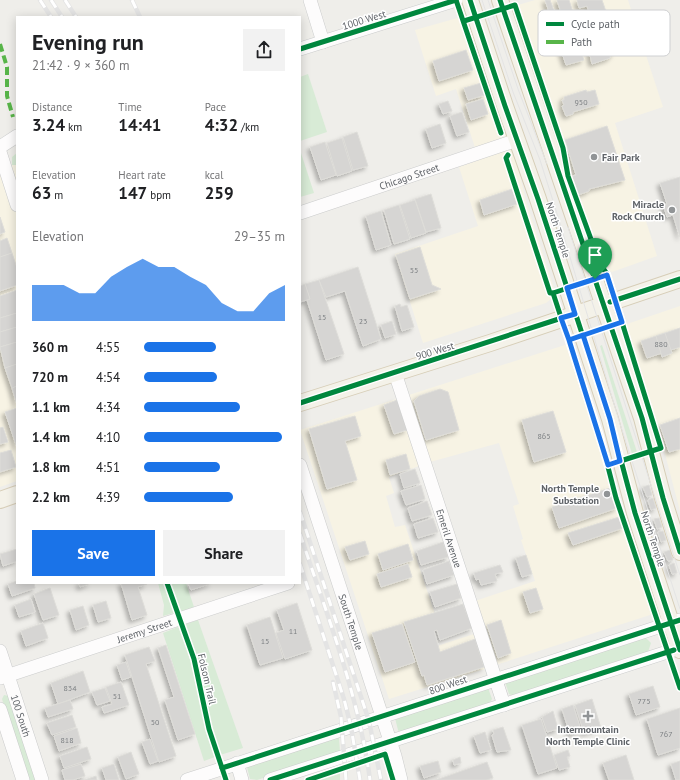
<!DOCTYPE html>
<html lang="en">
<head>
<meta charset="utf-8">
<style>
	body { margin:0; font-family:"PT Sans",sans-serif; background:#f2f2f2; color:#202124; height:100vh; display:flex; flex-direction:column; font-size:15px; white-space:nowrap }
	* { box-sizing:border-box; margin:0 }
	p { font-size:13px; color:#757577 }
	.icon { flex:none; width:22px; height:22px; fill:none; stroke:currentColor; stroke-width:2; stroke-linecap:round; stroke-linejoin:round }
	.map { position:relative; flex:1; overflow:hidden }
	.sheet { position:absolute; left:16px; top:16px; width:285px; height:568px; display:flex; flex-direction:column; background:#fff; border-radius:0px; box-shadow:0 2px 10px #0003 }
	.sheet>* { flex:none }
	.pin { position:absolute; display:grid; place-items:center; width:34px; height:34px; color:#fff; margin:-41px -17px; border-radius:50% 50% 50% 0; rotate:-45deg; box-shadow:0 0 4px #0007 }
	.pin .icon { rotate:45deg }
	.round { display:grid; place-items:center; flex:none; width:42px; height:42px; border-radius:0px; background:#f2f2f2 }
	.headline { display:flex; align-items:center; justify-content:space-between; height:68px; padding:0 16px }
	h1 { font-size:22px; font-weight:600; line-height:30px }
	.stats { display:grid; grid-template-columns:repeat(3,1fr); gap:6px; height:68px; padding:4px 16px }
	.stats div { display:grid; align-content:center }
	.stats b { font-size:17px; font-weight:600 }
	.stats small { font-size:11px; font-weight:400 }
	.stats p { font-size:11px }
	.chart { height:112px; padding:8px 16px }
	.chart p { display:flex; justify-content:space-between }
	.chart svg { width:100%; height:72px; margin-top:4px; fill:#1a73e8; opacity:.7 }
	.cta { display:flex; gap:8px; margin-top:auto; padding:8px 16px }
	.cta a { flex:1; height:46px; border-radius:0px; background:#1a73e8; color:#fff; font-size:16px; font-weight:600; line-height:46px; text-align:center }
	.cta a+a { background:#f2f2f2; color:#202124 }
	ul { padding:0 16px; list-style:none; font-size:13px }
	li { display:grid; grid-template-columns:64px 48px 1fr; align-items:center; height:30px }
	li i { height:10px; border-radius:5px; background:#1a73e8 }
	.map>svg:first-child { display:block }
	.commercial { fill:#f7f3e4 }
	.green { fill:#d8ebd6 }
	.building { fill:#d6d5d3; stroke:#deddd9; filter:url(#shadow) }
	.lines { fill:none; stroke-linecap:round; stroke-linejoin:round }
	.minor-casing { stroke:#cbcccc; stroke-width:14 }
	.major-casing { stroke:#d7ceb8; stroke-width:18 }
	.minor { stroke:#fdfcfc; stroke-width:13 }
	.major { stroke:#f4f2e9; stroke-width:16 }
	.tram { stroke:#e4e4e4; stroke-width:1 }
	.rail-casing { stroke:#e4e4e4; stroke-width:4.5 }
	.rail { stroke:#fff; stroke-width:3; stroke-dasharray:9; stroke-linecap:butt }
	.quiet { stroke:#58b549; stroke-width:4; stroke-dasharray:8 4; stroke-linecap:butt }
	.cycleway-casing { stroke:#fff; stroke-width:8 }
	.cycleway { stroke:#00873e; stroke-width:5 }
	.route-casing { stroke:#fff; stroke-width:8 }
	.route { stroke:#1a73e8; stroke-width:5 }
	.poi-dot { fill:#919496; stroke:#fff; stroke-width:1.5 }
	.labels { text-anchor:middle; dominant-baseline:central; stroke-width:3; stroke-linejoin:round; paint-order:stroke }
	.number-label { font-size:8px; fill:#7e8184 }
	.street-label { font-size:10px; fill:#5f6368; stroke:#fff }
	.poi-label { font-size:10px; font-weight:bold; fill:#5f6368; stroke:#fff; text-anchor:end }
	.key { fill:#fff; stroke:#cfd0d2; stroke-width:1 }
	.key-label { font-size:11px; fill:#5f6368 }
</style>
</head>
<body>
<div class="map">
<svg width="680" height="780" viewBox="0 0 680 780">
	<defs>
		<filter id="shadow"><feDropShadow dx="-3" dy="3" stdDeviation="2" flood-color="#0004"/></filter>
	</defs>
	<rect width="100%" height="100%" fill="#efeeea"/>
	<g class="commercial">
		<polygon points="535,0 628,0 663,107 615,123 657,256 612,272 603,268 571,175 566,150 518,5"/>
		<polygon points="461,17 466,19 472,27 517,164 526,201 555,291 551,299 546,303 423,343 395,254 478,226 459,167 479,160 456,89 436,96 415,30"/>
		<polygon points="17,153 17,481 0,487 0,170 12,165 12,157"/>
		<polygon points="680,306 680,511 665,454 624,325"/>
		<polygon points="568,344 597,429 613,492 651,613 650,615 496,665 475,601 535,581 521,540 523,539 513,506 519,504 499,443 430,462 389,477 394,493 386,496 395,527 405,525 435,614 427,616 437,646 474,634 485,669 389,699 300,430"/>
	</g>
	<g class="green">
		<polygon points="308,74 327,132 300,141 300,77"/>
		<polygon points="300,150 314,193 300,197"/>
		<polygon points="17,153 17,165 12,165 12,157"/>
		<polygon points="602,345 637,452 632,454 600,346"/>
		<polygon points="158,583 165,583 174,610 174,613 163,616 164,605"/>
		<polygon points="170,583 186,583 194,607 182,611 179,609"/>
		<path d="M198 620 243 748 220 755C207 713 199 670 186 628V624Z"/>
		<path d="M178 627 181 629C195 671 202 714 215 757L204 761 163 633Z"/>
		<polygon points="645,637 651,643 648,652 513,696 509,694 505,682"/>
		<polygon points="488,688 492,699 489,704 399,732 398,730 395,718"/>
		<polygon points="4,695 9,696 36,780 28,780 2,699"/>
		<polygon points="339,737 340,752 337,754 257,780 250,779 247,767"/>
		<polygon points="340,772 340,780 315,780"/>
	</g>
	<g class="building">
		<polygon points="545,0 550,0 555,13 550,15"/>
		<polygon points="557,0 569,0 574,15 563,19"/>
		<polygon points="577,0 602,0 617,43 615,44 616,48 612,49 614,54 610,56 610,58 592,64 588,46 598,42 587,6 579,8"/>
		<polygon points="576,35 584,60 566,65 558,41"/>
		<polygon points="466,50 473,70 439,81 433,61"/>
		<polygon points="481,83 485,95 468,100 464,88"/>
		<polygon points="586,90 587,92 595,90 599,104 573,112 573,114 566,116 562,106 564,105 562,100 564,100 564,97"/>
		<polygon points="483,99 488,114 471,120 466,104"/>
		<polygon points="448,101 452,111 443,114 439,104"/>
		<polygon points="462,112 469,132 457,136 450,116"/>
		<polygon points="440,124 446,143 432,148 426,129"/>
		<polygon points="607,126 625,180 589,189 589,191 578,195 572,176 576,175 565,140"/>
		<polygon points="357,132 368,166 353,170 343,137"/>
		<polygon points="342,138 352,171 337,176 327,143"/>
		<polygon points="325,142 336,175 321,180 310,147"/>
		<polygon points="680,177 680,237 673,215 667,217 663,205 667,204 660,183"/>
		<polygon points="512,189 517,204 484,215 480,200"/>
		<polygon points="431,194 441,228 426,232 415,199"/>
		<polygon points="415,200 426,233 411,238 400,205"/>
		<polygon points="399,205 410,239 394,244 384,210"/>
		<polygon points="381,211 391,245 376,250 366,216"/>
		<polygon points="0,217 5,232 0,234"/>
		<polygon points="7,238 12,253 0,257 0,241"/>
		<polygon points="420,247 432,285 441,289 410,299 396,255"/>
		<polygon points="12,253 17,268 17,285 0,291 0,257"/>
		<polygon points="358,267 381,339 363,346 345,291 326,297 319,280"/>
		<polygon points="319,280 344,354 326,360 307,300 310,299 305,284"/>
		<polygon points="305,284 310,299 300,302 300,286"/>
		<polygon points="17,290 17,313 0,318 0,296"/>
		<polygon points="400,304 401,307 407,305 414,327 402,331 395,306"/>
		<polygon points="17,313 17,327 0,332 0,318"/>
		<polygon points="392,321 396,334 385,338 381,325"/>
		<polygon points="17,327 17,342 0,347 0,332"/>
		<polygon points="680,328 680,347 647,358 641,341"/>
		<polygon points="665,333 672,353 662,357 656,336"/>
		<polygon points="17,342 17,364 5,368 0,347"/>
		<polygon points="17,364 17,386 12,388 5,368"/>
		<polygon points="17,386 17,405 12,388"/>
		<polygon points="440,389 448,392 459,430 426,440 414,401 419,396"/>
		<polygon points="397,400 407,430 394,434 384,405"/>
		<polygon points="17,408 17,448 5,412"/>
		<polygon points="553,411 566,452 534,462 522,420"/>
		<polygon points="355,416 361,436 345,441 357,480 327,489 309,429"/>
		<polygon points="680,418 680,449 669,452 660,425"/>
		<polygon points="3,427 8,442 0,444 0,428"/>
		<polygon points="11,450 16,467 0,472 0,453"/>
		<polygon points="406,454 410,469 390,475 386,460"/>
		<polygon points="415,469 420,483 404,488 400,474"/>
		<polygon points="421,485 425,499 406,505 401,491"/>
		<polygon points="649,485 652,495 647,497 643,487"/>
		<polygon points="610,488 617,508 559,528 552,507"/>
		<polygon points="653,498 656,508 651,510 648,500"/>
		<polygon points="427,501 432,515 412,521 408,508"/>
		<polygon points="619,517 623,528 573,545 568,533"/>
		<polygon points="433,518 438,532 418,538 414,524"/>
		<polygon points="659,518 662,527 657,529 654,519"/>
		<polygon points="663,531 666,540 661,542 658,532"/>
		<polygon points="365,541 369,554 350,560 345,547"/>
		<polygon points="443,542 448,557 421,565 417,551"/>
		<polygon points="408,544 413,560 383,570 378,554"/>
		<polygon points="17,549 17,561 3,566 0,554"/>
		<polygon points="670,550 673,560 668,561 664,552"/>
		<polygon points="526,555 532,574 522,577 516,558"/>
		<polygon points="449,561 454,575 427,584 423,570"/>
		<polygon points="674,563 677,573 672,574 669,565"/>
		<polygon points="408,564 412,577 381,587 377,574"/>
		<polygon points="500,565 503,572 495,574 497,581 481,585 479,579 476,580 474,573"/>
		<polygon points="17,581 17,583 34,583 35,588 12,596 8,584"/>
		<polygon points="79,583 91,583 80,587"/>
		<polygon points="121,583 146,583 147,584 138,587 147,615 132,620"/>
		<polygon points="188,583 212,583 191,590"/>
		<polygon points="457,584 461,598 435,607 430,592"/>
		<polygon points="50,588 59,615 43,620 34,594"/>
		<polygon points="536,588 543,609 530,613 523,592"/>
		<polygon points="31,599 35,612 19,617 15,605"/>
		<polygon points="106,601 111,618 98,622 93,605"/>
		<polygon points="297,603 312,650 285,659 276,633 284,630 277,610"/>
		<polygon points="463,604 472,628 440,640 437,630 434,631 440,652 475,639 484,667 427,685 424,675 422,676 404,622"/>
		<polygon points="83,606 89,625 76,630 70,610"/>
		<polygon points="270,617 283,658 260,665 247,625"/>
		<polygon points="501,620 511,653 498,658 487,625"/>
		<polygon points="43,623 48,638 26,646 21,631"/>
		<polygon points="402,624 415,662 385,672 372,633"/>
		<polygon points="166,645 195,734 178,740 165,700 174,697 158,648"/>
		<polygon points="149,647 155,661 146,664 176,756 159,762 125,655"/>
		<polygon points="126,662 131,677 122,680 117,665"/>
		<polygon points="83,671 90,692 58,704 51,683"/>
		<polygon points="121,682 129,705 104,713 102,707 112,704 106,687"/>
		<polygon points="653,686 660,707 636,715 629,694"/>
		<polygon points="105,688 110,701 97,705 92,692"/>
		<polygon points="592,699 601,728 584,733 575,705"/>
		<polygon points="70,700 73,709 48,717 45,708"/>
		<polygon points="573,705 581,730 570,734 562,709"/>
		<polygon points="680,708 680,748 658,755 647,719"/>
		<polygon points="553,711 558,729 547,732 542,717"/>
		<polygon points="72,715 76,727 52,735 47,723"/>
		<polygon points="541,719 557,768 538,774 522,725"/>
		<polygon points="503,727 511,750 497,752 492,735 494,734 493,730"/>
		<polygon points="77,728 81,743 59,751 54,736"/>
		<polygon points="485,732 491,750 480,753 474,736"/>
		<polygon points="150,739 158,761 150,764 142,742"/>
		<polygon points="87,747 91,759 64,768 60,756"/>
		<polygon points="568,750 570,756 567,757 570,767 559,770 554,755"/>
		<polygon points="131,752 139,774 126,779 118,757"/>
		<polygon points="626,755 634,780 609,780 603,763"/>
		<polygon points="460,757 461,763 454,765 453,760"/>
		<polygon points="438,761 441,772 424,778 420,766"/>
		<polygon points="680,761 680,780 676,780 671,764"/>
		<polygon points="487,762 493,778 486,780 436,780"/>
		<polygon points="81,764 85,776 73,780 65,780 62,770"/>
		<polygon points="114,764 119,780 106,780 102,768"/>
		<polygon points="96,776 97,780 85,780"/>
	</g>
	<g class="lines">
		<g class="minor-casing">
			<g id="minor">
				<polyline points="310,0 323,42"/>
				<polyline points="300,49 456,0"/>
				<polyline points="0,147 17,136"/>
				<polyline points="0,152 17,205"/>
				<path id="s1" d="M300 213 517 140"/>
				<path id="s2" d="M395 373 504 705"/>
				<path id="s3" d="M300 465 395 756 401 780"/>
				<path id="s4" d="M0 651 42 780"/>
				<path id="s5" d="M0 678 288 583"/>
				<polyline points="0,709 23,780"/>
				<polyline points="237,763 242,780"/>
				<polyline points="187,780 680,620"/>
				<polyline points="270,780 680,648"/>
			</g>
		</g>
		<g class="major-casing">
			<g id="major">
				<polyline points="470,0 505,106 538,199 610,419 635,513 680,650"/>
				<polyline points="500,0 642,418 663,498 680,552"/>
				<polyline points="300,403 490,343 680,279"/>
				<polyline points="0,500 17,494"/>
			</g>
		</g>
		<use href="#minor" class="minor"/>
		<use href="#major" class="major"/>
		<g class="tram">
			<polyline points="482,0 513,92 540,160 555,207 620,424 680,609"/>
			<polyline points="488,0 518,89 547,164"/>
			<polyline points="568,227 680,575"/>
		</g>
		<g class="rail-casing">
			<g id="rail">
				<polyline points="40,0 51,17"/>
				<polyline points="51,0 62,17"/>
				<polyline points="65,0 76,17"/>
				<polyline points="132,0 140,17"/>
				<polyline points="300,512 369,721 381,780"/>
				<path d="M300 534C327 615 359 696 370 780"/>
				<polyline points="300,564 344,699 351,727 360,780"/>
				<polyline points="333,682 341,717 346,780"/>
			</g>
		</g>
		<use href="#rail" class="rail"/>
		<polyline class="quiet" points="0,44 7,67 7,96 13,117"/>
		<g class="cycleway-casing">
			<g id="cycleway">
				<polyline points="456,0 501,133"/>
				<polyline points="470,0 505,106 538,199 610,419 635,513 680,650"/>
				<polyline points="500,0 642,418 663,498 680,552"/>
				<polyline points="464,21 515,5 563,148 568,176 600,264 607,274 661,448 608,465"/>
				<polyline points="300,49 456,0"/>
				<polyline points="508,155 506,158 550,293 553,293 600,436 616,498 680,688"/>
				<polyline points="553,293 601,277"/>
				<polyline points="610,302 680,279"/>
				<polyline points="300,403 568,316"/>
				<polyline points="167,583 194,659 209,729 226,780"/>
				<polyline points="222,768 680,620"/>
				<polyline points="270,780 674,650"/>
				<polyline points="308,780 385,754 393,780"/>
			</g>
		</g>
		<use href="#cycleway" class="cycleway"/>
	</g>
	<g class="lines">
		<g class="route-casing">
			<polyline id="route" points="595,279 567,288 575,314 561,318 569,340 583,335 610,419 620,461 608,465 569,340 622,322 607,275 595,279"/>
		</g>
		<use href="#route" class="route"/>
	</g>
	<g class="poi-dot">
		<circle cx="594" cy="157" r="4"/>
		<circle cx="672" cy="210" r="4"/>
		<circle cx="607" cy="494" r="4"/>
		<path d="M586 710h4v4h4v4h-4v4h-4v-4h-4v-4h4z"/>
	</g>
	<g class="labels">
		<g class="number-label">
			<text x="581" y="102">950</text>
			<text x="414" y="270">55</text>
			<text x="322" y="317">15</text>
			<text x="363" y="321">23</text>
			<text x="661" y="344">880</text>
			<text x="544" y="436">865</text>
			<text x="293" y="631">11</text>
			<text x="265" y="641">15</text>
			<text x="70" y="688">834</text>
			<text x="117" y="696">51</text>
			<text x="644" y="701">775</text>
			<text x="155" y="722">50</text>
			<text x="666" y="734">767</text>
			<text x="67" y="740">818</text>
		</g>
		<g class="street-label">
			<text transform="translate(364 20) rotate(-17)">1000 West</text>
			<text stroke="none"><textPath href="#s1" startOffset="115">Chicago Street</textPath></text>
			<text transform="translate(558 230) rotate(72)">North Temple</text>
			<text transform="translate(435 351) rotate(-17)">900 West</text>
			<text stroke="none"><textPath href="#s2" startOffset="174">Emeril Avenue</textPath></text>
			<text transform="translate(653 539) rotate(72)">North Temple</text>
			<text stroke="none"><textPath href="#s3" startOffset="165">South Temple</textPath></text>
			<text stroke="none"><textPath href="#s5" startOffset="152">Jeremy Street</textPath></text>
			<text transform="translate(207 679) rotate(77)">Folsom Trail</text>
			<text transform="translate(448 685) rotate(-19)">800 West</text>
			<text stroke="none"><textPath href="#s4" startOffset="68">100 South</textPath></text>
		</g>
		<g class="poi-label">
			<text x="602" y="157" text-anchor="start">Fair Park</text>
			<text x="664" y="204">Miracle<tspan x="664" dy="12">Rock Church</tspan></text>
			<text x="599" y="488">North Temple<tspan x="599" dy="12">Substation</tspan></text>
			<text x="588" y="729" text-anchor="middle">Intermountain<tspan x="588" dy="12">North Temple Clinic</tspan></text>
		</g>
	</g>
	<rect x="538" y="10" width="132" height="46" rx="6" class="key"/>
	<rect x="546" y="22" width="18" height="4" fill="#00873e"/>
	<rect x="546" y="40" width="18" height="4" fill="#58b549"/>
	<g class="key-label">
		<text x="571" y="28">Cycle path</text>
		<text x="571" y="46">Path</text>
	</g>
</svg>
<div class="pin" style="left:595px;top:279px;background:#1e9e55"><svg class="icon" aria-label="arrive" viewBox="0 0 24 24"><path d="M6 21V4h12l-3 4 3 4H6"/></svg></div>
<section class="sheet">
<div class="headline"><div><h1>Evening run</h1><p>21:42 · 9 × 360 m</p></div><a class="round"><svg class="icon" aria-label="share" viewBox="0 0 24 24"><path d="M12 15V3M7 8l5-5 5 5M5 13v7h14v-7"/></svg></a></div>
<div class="stats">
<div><p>Distance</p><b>3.24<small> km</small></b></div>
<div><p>Time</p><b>14:41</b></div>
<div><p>Pace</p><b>4:32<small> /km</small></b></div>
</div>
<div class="stats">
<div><p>Elevation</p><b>63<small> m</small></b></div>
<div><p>Heart rate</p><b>147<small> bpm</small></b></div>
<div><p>kcal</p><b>259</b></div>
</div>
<div class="chart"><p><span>Elevation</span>29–35 m</p>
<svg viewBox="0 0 160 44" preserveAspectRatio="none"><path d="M0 44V22L10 22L20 22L30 27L40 27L50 17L60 11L70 6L80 11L90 11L100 17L110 22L120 33L130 38L140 38L150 27L160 22V44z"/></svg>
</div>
<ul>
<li><b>360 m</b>4:55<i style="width:51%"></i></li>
<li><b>720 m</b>4:54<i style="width:52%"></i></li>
<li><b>1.1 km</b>4:34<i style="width:68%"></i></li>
<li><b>1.4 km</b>4:10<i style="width:98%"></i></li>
<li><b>1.8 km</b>4:51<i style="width:54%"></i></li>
<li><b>2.2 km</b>4:39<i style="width:63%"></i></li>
</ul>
<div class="cta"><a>Save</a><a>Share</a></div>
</section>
</div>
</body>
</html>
